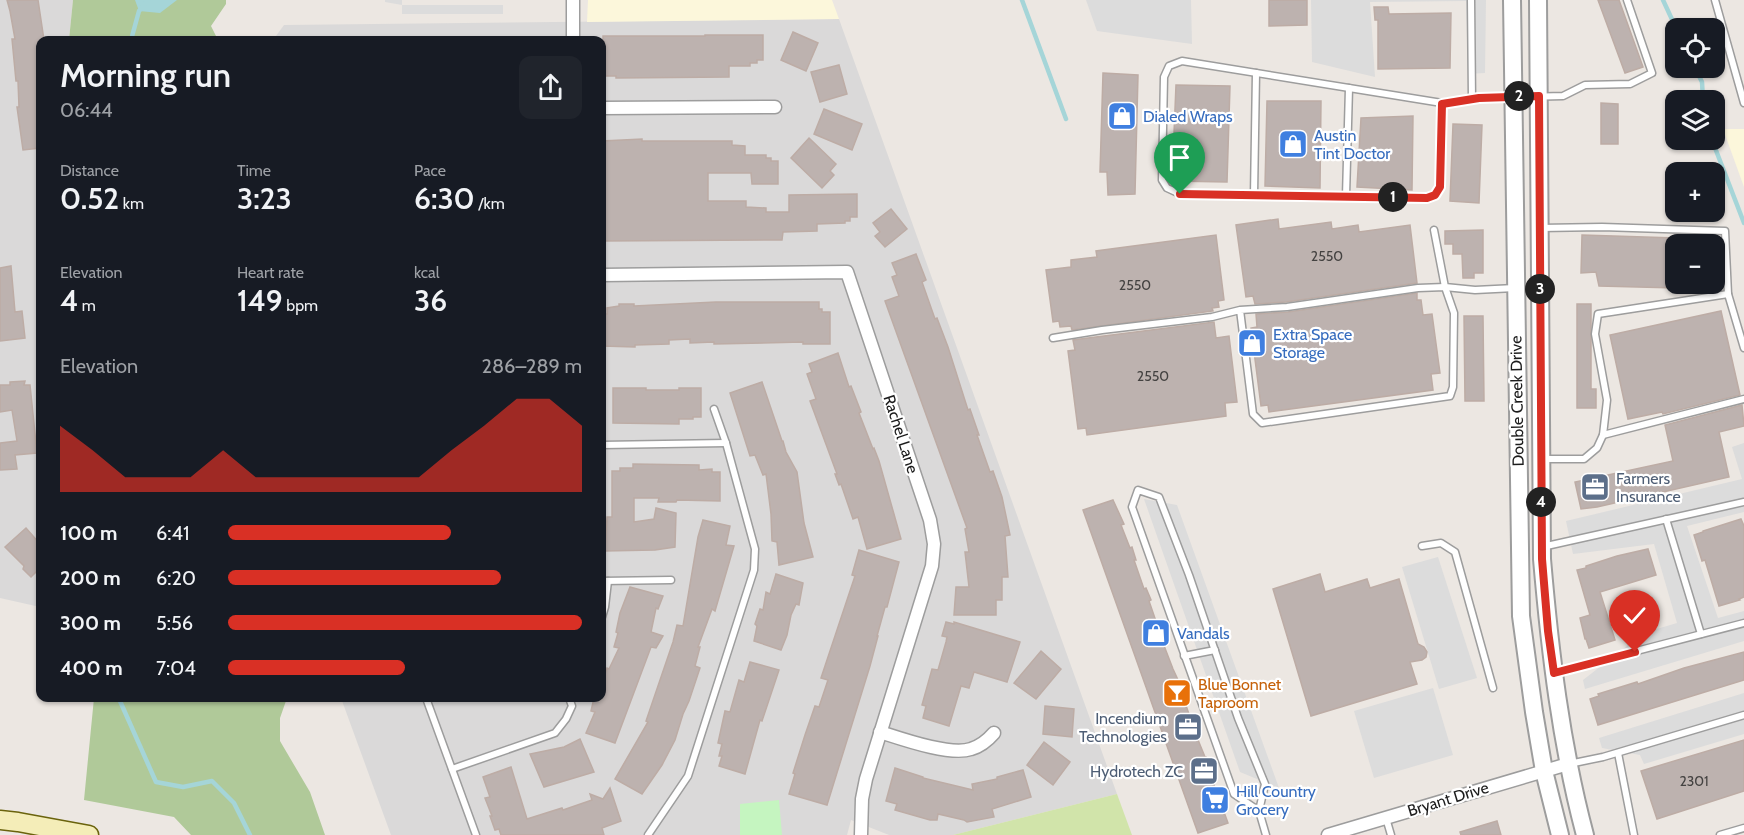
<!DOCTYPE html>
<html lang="en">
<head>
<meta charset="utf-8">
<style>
	body { margin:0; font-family:Cabin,sans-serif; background:#20242c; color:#f1f3f6; height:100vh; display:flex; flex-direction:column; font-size:22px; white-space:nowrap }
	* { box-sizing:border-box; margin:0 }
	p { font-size:20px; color:#9ea1a6 }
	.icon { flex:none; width:33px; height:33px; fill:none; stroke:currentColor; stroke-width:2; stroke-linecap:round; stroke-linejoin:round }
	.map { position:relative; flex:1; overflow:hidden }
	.panel { position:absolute; left:36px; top:36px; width:570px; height:666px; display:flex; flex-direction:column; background:#171b24; border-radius:12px; box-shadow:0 2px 4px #0004 }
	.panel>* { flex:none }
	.tools { position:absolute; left:1665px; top:18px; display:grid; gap:12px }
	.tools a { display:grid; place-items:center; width:60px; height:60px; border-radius:12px; background:#171b24; box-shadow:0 2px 4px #0004; font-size:30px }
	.pin { position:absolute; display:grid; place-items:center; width:51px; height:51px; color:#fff; margin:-62px -26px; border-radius:50% 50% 50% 0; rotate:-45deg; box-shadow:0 0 6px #0007 }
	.pin .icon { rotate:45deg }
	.km { position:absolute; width:30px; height:30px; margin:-15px; border-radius:50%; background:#222; color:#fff; font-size:16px; line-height:30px; text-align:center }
	.round { display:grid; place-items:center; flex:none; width:63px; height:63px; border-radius:12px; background:#20242c }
	.overview { display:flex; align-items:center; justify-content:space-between; height:102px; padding:0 24px }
	h1 { font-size:33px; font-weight:600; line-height:45px }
	.metrics { display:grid; grid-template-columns:repeat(3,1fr); gap:9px; height:102px; padding:6px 24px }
	.metrics div { display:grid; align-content:center }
	.metrics b { font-size:30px; font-weight:600 }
	.metrics small { font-size:16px; font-weight:400 }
	.metrics p { font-size:16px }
	.chart { height:168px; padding:12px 24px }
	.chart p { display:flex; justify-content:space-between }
	.chart svg { width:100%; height:108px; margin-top:6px; fill:#d93025; opacity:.7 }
	ul { padding:0 24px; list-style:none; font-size:20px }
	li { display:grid; grid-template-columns:96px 72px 1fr; align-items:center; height:45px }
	li i { height:15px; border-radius:8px; background:#d93025 }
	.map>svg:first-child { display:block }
	.residential { fill:#dad9d9 }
	.education { fill:#fcf7db }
	.grass { fill:#d1e4aa }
	.forest { fill:#b0c999 }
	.park { fill:#c5f5c0 }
	.parking { fill:#dcdcdc }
	.water { fill:#a5d5d8 }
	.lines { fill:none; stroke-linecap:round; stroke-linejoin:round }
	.stream { stroke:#a5d5d8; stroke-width:4.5 }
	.building { fill:#bdb2af; stroke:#bdaca5; stroke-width:1.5 }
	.service-casing { stroke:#9d9d9d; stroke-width:9 }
	.minor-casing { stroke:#9d9d9d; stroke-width:15 }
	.tertiary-casing { stroke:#9d9d9d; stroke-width:20 }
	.secondary-casing { stroke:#6a630c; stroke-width:21 }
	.service { stroke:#fff; stroke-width:6 }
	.minor { stroke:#fff; stroke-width:12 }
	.tertiary { stroke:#fff; stroke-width:16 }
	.secondary { stroke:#f4edb8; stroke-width:18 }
	.route-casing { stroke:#fff; stroke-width:12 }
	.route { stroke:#d93025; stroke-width:8 }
	.labels { text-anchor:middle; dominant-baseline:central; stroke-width:4.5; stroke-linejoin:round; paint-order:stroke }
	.number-label { font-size:14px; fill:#444241 }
	.shop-label { font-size:16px; fill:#366cbe; stroke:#fff; text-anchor:start }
	.street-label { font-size:16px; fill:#1c1c1c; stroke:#fff }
	.service-label { font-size:16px; fill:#4e5e75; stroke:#fff; text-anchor:end }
	.food-label { font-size:16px; fill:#c56008; stroke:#fff; text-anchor:start }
</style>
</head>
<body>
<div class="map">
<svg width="1744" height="835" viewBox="0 0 1744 835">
	<rect width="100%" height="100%" fill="#ece7e2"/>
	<g class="residential">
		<polygon points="0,0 73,0 69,40 40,40 40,607 0,598"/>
		<polygon points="839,19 1117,794 953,835 889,835 851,820 847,835 391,835 341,698 602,698 602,40 273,40 284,25"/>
	</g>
	<g class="education">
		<polygon points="588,0 832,0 839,19 587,22"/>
		<polygon points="1723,129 1744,129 1744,187"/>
	</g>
	<polygon class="grass" points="1117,794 1132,835 953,835"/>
	<g class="forest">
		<polygon points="73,0 226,0 226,4 211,26 218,40 69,40"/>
		<polygon points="94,698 287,698 280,718 280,741 310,792 325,835 191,835 174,817 84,800"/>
	</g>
	<polygon class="park" points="779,800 782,835 740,835 740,804"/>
	<g class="parking">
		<polygon points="385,0 402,0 402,5 503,5 503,14 402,14 402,5 385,2"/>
		<polygon points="1086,0 1191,0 1192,44 1097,31"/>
		<polygon points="1311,0 1486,0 1485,73 1468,74 1466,1 1370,2 1375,77 1312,62"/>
		<polygon points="1744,443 1744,512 1687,526 1718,618 1744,611 1744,641 1585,689 1583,680 1627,646 1626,638 1677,623 1654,544 1573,554 1566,521 1742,479 1732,447"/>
		<polygon points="1144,499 1177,505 1279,788 1240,772"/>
		<polygon points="1438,557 1477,678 1439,689 1402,567"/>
		<polygon points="1433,688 1453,755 1374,778 1354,711"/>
		<polygon points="1744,693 1744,734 1644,764 1640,755 1602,748 1599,738"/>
	</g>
	<polygon class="water" points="135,0 177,0 160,13 139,11"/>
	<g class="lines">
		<g class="stream">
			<polyline points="1022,0 1066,119"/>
			<polyline points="1663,0 1676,28"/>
			<polyline points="131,40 139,11 148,0"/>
			<polyline points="1695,68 1702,82 1703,100"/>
			<polyline points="1712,140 1744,223"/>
			<polyline points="120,698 120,701 156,782 183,787 212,781 234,803 250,835"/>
		</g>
	</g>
	<g class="building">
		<polygon points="7,0 38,0 44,40 40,40 40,148 23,150 17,107 19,107 18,81 16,81 12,39 15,39 10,11"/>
		<polygon points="1269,0 1307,0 1307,25 1269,26"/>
		<polygon points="1598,0 1619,0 1643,67 1625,73"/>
		<polygon points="1374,7 1388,7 1389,14 1451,13 1450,68 1378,69 1378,20 1375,20"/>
		<polygon points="793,32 818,43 806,71 781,60"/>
		<polygon points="705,35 763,35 763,60 757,60 757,63 750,63 750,66 729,66 729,77 616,78 616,76 603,76 603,36 705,36"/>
		<polygon points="839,65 847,94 820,102 811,72"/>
		<polygon points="1103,73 1138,75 1135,194 1108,195 1107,172 1100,172"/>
		<polygon points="1176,85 1230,86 1227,182 1172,181"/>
		<polygon points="1267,101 1321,101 1320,188 1265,186"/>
		<polygon points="1601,103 1618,104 1618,144 1601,144"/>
		<polygon points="824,109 862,124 852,150 814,134"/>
		<polygon points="1413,116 1412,190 1357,187 1361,118"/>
		<polygon points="1453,124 1482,125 1479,203 1450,201"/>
		<polygon points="809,138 836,164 830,171 834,175 822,188 791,158"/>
		<polygon points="642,139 642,141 732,141 732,145 745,146 745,155 766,155 766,158 771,158 771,161 778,161 778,184 752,184 751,173 708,173 708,201 746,201 746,207 766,208 766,212 789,212 789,195 857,194 857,217 850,217 850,221 845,221 845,223 817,224 817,231 783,232 782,240 602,241 602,141"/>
		<polygon points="891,209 907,229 885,247 875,236 880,232 873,223"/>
		<polygon points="1278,219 1279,229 1331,222 1332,229 1358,225 1359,232 1410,225 1417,283 1286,302 1255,304 1253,296 1246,297 1236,225"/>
		<polygon points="1483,230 1483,273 1474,273 1474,278 1463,278 1462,254 1453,254 1453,244 1445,244 1445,231"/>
		<polygon points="1216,235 1224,300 1218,301 1219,307 1212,308 1213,311 1072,330 1071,326 1060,327 1059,321 1053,322 1046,270 1071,267 1071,260 1097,257 1096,251"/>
		<polygon points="1582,235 1676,238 1676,288 1599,286 1596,272 1581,273"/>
		<polygon points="916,254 926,280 922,282 935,319 937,318 948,347 968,410 970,409 979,435 977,435 990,472 993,471 1002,497 1010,535 1005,536 1008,577 1002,577 1002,600 996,600 996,615 954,615 956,587 969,587 965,552 969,552 965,529 967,528 885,301 899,296 892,277 897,275 892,263"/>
		<polygon points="11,266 15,312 22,311 25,338 0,341 0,268"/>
		<polygon points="1417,293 1417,300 1421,300 1423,315 1432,314 1440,373 1431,374 1433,390 1269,412 1268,405 1261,406 1251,328 1257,327 1256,314 1288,312"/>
		<polygon points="716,302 819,302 819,309 822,309 822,312 830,312 830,344 803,344 803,342 714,344 714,342 690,343 690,339 669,340 669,344 635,345 635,347 602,346 602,314 607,314 607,308 619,306 619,304 634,304 634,306"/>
		<polygon points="1577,304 1591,304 1591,389 1596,389 1596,408 1577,408"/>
		<polygon points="1721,311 1740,395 1663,414 1662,412 1628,419 1610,335"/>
		<polygon points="1464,316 1483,316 1484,401 1465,401"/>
		<polygon points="1214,322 1216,338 1229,336 1237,402 1225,403 1226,416 1087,435 1086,428 1078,429 1068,351 1075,350 1073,340"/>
		<polygon points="838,353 849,387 851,386 861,412 859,413 873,449 874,448 879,461 901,539 867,549 858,517 853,519 841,484 839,485 835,474 837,474 810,401 816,399 807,374 812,372 809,364"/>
		<polygon points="25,381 24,385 30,385 37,453 15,455 17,469 0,470 0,443 17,441 12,410 0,412 0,385 10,385 10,382"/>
		<polygon points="762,382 782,441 783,441 786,452 797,472 804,523 813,557 779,565 777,542 772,541 771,514 766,474 763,475 755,455 750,456 730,393"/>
		<polygon points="613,388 646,388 646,390 679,390 679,388 701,388 701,417 693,417 693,419 679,419 679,424 613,423"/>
		<polygon points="1742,405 1744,426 1719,432 1729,477 1597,507 1581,509 1575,482 1673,461 1665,425"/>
		<polygon points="633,464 699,465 699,470 712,469 712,472 720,472 720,501 677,500 676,502 658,502 659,498 634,498 634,522 654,519 656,508 676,513 675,547 655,550 605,551 607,517 612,517 612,471 620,471 620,468 633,468"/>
		<polygon points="1113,500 1124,524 1121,525 1130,548 1132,547 1136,560 1134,560 1144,589 1146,588 1151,600 1149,601 1159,630 1161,630 1165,642 1163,643 1173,669 1184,693 1182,694 1190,717 1192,716 1196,729 1194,730 1205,757 1206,757 1209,763 1211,769 1209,770 1219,800 1221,799 1226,811 1224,812 1228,823 1198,833 1083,510"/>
		<polygon points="1741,519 1744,526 1744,597 1739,599 1740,600 1719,606 1705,560 1702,561 1694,535 1703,532 1703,531"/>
		<polygon points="703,520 730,526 726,545 734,546 715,611 712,609 698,647 700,647 695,666 700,668 689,701 683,714 675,740 662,765 642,794 615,779 648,722 646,721 673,642 677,625 683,626 698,537"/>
		<polygon points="26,528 40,544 40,568 31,577 23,569 24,566 5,547"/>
		<polygon points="1648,549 1656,575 1600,592 1615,640 1589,648 1586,639 1585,639 1580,618 1590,615 1577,570 1586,568 1586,566 1617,556"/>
		<polygon points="859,550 899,562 887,607 885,607 877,636 878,636 870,666 827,805 789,794 795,774 793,773 805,735 815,706 819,707 828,680 821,678 855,576 852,575"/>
		<polygon points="776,574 803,583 799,605 796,604 791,615 787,635 781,650 754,641 757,626 755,624 760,609 763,610 766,592 770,594"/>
		<polygon points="1320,574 1325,592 1367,579 1370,588 1399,579 1418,644 1424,647 1427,652 1426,657 1422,660 1410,662 1417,684 1311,716 1273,589"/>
		<polygon points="630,587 663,596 658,609 656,608 651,632 663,636 656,648 651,647 615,743 586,733 595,712 591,711 594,698 602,698 602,684 607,668 609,669 619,648 614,647 618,633 616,632 620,613"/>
		<polygon points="946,622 954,624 954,622 1020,642 1007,682 974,672 969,688 961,686 949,726 923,718 926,706 922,705 932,669 938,670 946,642 947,637 942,636"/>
		<polygon points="1041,651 1061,669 1036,699 1014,683"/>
		<polygon points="1744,652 1744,680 1598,725 1590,699 1599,696 1598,694 1637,682 1638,684 1684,668"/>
		<polygon points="750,662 779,670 762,721 760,720 745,774 719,766 722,756 719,756 722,744 718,743 725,711 730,712 739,680 744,682"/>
		<polygon points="1045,706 1074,709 1072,737 1043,734"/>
		<polygon points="580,739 594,772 544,787 530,754 564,747"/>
		<polygon points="1744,740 1744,791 1657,819 1641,771"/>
		<polygon points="1044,742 1070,762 1053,785 1027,765"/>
		<polygon points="511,767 527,819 562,808 563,810 592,800 590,794 603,799 610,788 621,821 602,828 604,835 501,835 499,829 495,830 490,816 492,816 485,798 490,797 483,777"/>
		<polygon points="895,768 923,777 923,778 973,790 972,784 997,779 997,777 1023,770 1031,797 992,809 994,817 967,822 964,820 938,814 937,820 930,820 895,810 897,804 886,801"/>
		<polygon points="1497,821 1501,835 1461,835 1460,832"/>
	</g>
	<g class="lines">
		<g class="service-casing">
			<g id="service">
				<polyline points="1471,0 1472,99"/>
				<polyline points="1715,0 1744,103"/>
				<polyline points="1442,103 1440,187 1435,195 1427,198 1180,194 1167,188 1162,180 1164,77 1169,66 1182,61 1442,103 1479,98 1563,96 1585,85 1630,84 1652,73 1627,0"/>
				<polyline points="1254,195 1256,73"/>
				<polyline points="1346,196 1349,88"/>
				<polyline points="1540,228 1602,227 1725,231 1728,294"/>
				<polyline points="1434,230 1445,287 1475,290 1515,288"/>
				<polyline points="1053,338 1102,330 1212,317 1240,310 1253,414 1262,423 1450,396 1453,387 1454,313 1445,287 1418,288 1287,307 1240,310"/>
				<polyline points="1603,435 1744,399"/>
				<polyline points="602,445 726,443"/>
				<polyline points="1542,459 1584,459 1597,448 1603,435 1607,400 1595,334 1598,314 1728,294 1744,348"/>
				<polyline points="1666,519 1701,634"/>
				<polyline points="1422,546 1441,543 1455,552 1493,688"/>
				<polyline points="1542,547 1744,502"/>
				<polyline points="602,581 671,580"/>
				<polyline points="602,617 605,607 608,581"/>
				<polyline points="1184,656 1215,650"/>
				<polyline points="1556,672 1744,623"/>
				<polyline points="426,698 476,835"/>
				<polyline points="1618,753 1634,835"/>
				<polyline points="1569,764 1603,757 1744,715"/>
				<polyline points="452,769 555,733 566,719 572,706 569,698"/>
				<polyline points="1259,811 1234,794 1132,507 1138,490 1159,497 1189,575 1238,718 1265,784 1259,811 1266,835"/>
				<polyline points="1386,818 1391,835"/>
				<polyline points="648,835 688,776 754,570 755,549 726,443 714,409"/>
				<polyline points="1720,835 1744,828"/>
			</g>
		</g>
		<g class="minor-casing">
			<g id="minor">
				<polyline points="573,0 573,40"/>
				<polyline points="602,108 775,107"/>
				<polyline points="602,275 847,272 930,520 934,544 932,566 866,779 862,799 861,835"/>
				<path d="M880 732C902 739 950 756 971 749 981 746 988 740 994 733"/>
				<polyline points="1328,835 1568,764"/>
			</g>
		</g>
		<g class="tertiary-casing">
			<g id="tertiary">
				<polyline points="1512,0 1521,616 1534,712 1544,771 1560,835"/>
				<path d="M1538 0 1542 559C1550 652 1561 745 1585 835"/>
			</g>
		</g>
		<g class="secondary-casing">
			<polyline id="secondary" points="0,820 18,822 89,835"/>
		</g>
		<use href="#service" class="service"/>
		<use href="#minor" class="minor"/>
		<use href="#tertiary" class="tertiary"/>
		<use href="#secondary" class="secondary"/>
	</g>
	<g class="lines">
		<g class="route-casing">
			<polyline id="route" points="1180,194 1427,198 1435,195 1440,187 1442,104 1479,98 1539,96 1542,559 1548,631 1554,673 1635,652"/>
		</g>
		<use href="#route" class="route"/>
	</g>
	<defs>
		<g id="shop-square" transform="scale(1.5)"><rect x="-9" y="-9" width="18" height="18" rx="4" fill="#3f7fe0" stroke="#fff"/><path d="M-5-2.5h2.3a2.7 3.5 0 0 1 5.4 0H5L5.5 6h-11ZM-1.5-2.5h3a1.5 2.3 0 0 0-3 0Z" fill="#fff"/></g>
		<g id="office-square" transform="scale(1.5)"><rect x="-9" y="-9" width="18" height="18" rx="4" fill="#5c6f8a" stroke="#fff"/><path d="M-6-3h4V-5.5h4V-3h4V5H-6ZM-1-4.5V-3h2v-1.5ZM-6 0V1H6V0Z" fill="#fff"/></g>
		<g id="bar-square" transform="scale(1.5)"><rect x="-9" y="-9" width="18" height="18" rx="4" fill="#e8710a" stroke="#fff"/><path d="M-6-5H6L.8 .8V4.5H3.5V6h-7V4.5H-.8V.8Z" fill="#fff"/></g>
		<g id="supermarket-square" transform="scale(1.5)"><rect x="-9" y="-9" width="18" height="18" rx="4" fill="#3f7fe0" stroke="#fff"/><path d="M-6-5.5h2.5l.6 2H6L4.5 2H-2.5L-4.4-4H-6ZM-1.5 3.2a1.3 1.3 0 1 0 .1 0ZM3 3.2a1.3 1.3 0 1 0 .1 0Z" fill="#fff"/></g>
	</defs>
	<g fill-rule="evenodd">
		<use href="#shop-square" x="1122" y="116"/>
		<use href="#shop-square" x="1293" y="144"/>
		<use href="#shop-square" x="1252" y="343"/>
		<use href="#office-square" x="1595" y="487"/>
		<use href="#shop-square" x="1156" y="633"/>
		<use href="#bar-square" x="1177" y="693"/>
		<use href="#office-square" x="1188" y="727"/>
		<use href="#office-square" x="1204" y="771"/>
		<use href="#supermarket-square" x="1215" y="800"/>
	</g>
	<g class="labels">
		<g class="number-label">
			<text x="1327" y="256">2550</text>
			<text x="1135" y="285">2550</text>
			<text x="1153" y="376">2550</text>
			<text x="1694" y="781">2301</text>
		</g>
		<g class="shop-label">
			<text x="1143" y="116">Dialed Wraps</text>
			<text x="1314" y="135">Austin<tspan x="1314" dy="18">Tint Doctor</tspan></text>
			<text x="1273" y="334">Extra Space<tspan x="1273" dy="18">Storage</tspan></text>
			<text x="1177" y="633">Vandals</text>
			<text x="1236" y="791">Hill Country<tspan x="1236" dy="18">Grocery</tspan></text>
		</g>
		<g class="street-label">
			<text transform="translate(1517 401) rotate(-91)">Double Creek Drive</text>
			<text transform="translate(901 434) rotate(72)">Rachel Lane</text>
			<text transform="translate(1448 799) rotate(-17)">Bryant Drive</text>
		</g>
		<g class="service-label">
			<text x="1616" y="478" text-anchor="start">Farmers<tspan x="1616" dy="18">Insurance</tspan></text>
			<text x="1167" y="718">Incendium<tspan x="1167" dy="18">Technologies</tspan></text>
			<text x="1183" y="771">Hydrotech ZC</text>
		</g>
		<g class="food-label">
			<text x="1198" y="684">Blue Bonnet<tspan x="1198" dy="18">Taproom</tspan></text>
		</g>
	</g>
</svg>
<div class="tools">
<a><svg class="icon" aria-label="locate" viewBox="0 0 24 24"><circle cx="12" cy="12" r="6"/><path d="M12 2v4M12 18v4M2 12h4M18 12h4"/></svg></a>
<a><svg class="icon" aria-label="layers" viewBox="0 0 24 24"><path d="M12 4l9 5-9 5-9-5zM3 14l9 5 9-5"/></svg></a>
<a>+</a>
<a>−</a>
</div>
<div class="pin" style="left:1180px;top:194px;background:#1e9e55"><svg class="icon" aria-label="arrive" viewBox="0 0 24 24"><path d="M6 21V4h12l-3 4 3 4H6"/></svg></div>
<div class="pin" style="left:1635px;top:652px;background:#d93025"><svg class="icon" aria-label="check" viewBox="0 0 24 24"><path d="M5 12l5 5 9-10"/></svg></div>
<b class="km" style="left:1393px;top:197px">1</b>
<b class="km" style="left:1519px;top:96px">2</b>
<b class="km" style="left:1540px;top:289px">3</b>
<b class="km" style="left:1541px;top:502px">4</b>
<section class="panel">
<div class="overview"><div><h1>Morning run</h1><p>06:44</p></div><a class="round"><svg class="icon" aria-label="share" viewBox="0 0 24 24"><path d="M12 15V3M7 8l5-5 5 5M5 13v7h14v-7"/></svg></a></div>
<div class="metrics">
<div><p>Distance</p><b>0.52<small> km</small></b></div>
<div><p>Time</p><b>3:23</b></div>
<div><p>Pace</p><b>6:30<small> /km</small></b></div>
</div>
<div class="metrics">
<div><p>Elevation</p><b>4<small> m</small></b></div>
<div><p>Heart rate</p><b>149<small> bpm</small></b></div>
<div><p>kcal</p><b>36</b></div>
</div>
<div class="chart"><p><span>Elevation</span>286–289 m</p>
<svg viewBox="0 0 160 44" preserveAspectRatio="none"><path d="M0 44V17L10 27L20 38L30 38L40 38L50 27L60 38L70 38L80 38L90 38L100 38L110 38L120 27L130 17L140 6L150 6L160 17V44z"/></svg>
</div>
<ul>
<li><b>100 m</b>6:41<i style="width:63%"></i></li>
<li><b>200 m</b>6:20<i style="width:77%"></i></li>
<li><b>300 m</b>5:56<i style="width:100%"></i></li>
<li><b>400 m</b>7:04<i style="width:50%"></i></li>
</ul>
</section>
</div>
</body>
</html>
